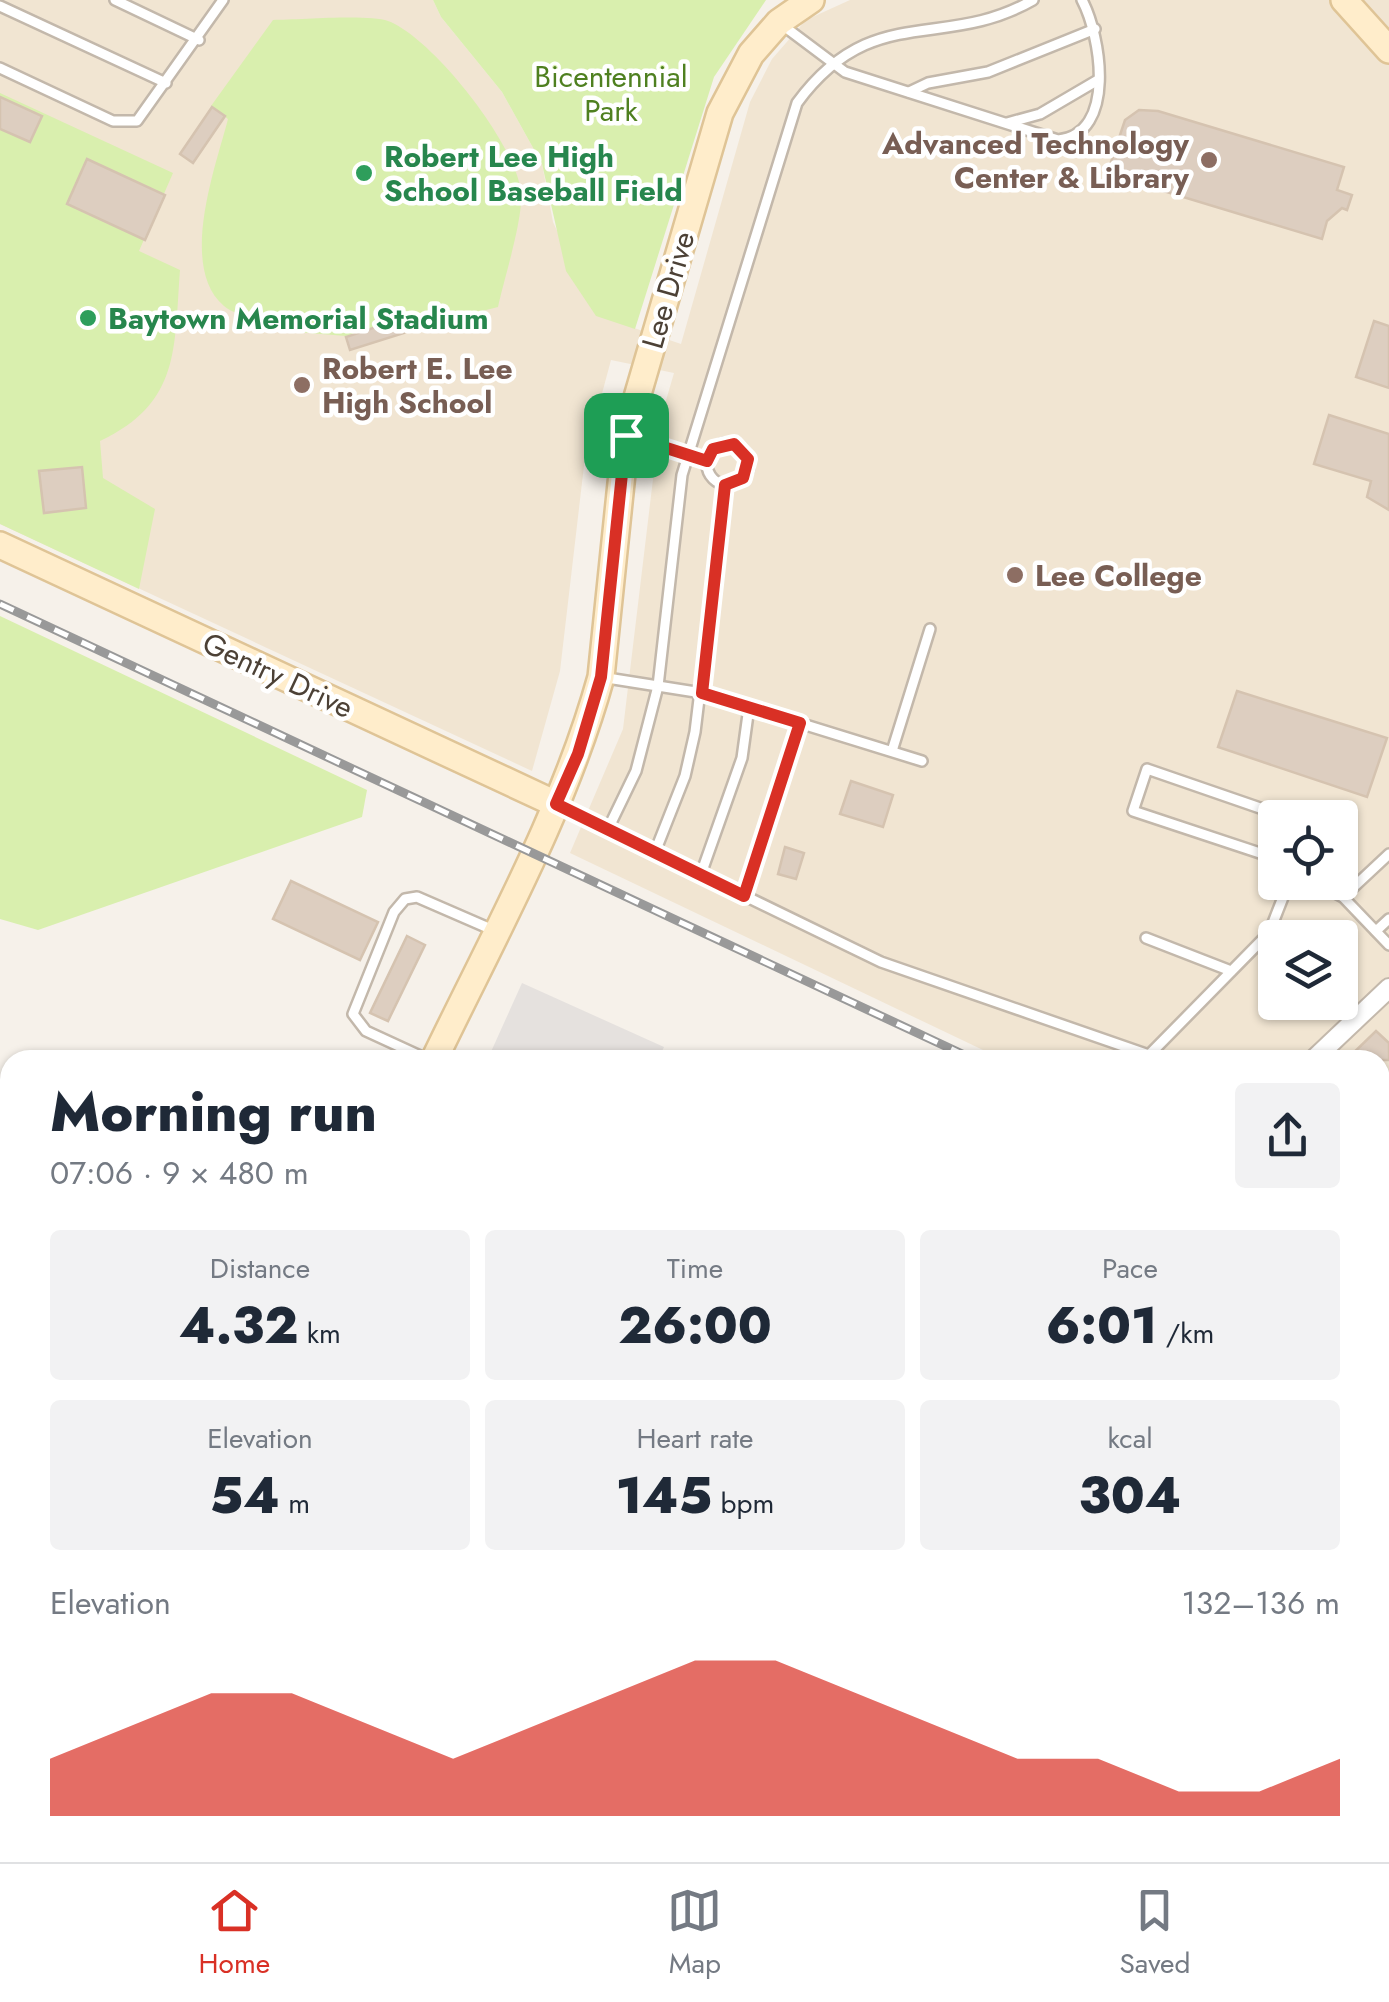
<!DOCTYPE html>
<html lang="en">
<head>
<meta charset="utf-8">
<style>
	body { margin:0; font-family:Jost,sans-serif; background:#f2f2f3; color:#1f2937; height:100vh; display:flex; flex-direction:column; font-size:38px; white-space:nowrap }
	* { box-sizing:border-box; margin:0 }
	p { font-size:32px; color:#747a83 }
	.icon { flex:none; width:55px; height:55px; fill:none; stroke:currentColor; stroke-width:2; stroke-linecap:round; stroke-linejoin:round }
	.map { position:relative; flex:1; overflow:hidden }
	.details { position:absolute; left:0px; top:1050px; width:1390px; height:812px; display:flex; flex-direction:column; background:#fff; border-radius:30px 30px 0 0; box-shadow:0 2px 8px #0004 }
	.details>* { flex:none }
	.controls { position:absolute; left:1258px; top:800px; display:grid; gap:20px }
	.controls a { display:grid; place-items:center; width:100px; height:100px; border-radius:10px; background:#fff; box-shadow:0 2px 8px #0004; font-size:50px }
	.pin { position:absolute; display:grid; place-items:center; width:85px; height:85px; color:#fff; margin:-42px; border-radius:20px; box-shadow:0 5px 15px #0006 }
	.round { display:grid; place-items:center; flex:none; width:105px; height:105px; border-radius:10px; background:#f2f2f3 }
	.head { display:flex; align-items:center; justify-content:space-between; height:170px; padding:0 50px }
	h1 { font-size:55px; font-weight:800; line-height:75px }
	.figures { display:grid; grid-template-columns:repeat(3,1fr); gap:15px; height:170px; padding:10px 50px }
	.figures div { display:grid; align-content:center; border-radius:10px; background:#f2f2f3; text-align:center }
	.figures b { font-size:50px; font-weight:800 }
	.figures small { font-size:28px; font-weight:400 }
	.figures p { font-size:28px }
	.chart { height:280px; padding:20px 50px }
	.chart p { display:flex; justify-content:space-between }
	.chart svg { width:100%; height:180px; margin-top:10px; fill:#d93025; opacity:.7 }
	.tab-bar { display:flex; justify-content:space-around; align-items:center; height:140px; border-top:2px solid #e0e1e3; background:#fff; font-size:28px; color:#747a83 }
	.tab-bar a { display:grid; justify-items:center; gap:5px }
	.tab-bar .current { color:#d93025 }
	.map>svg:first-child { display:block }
	.residential { fill:#ebe3d7 }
	.education { fill:#f1e5d2; fill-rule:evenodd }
	.green { fill:#d9efae }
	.parking { fill:#e5e1de }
	.building { fill:#ddcec0; stroke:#d5c3b0; stroke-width:2.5 }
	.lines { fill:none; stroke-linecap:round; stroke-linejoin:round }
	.lane-casing { stroke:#c3b8ab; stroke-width:14 }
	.street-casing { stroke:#c3b8ab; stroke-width:22 }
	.secondary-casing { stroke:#dfc496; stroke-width:30 }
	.lane { stroke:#fff; stroke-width:9 }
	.street { stroke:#fff; stroke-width:18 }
	.secondary { stroke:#ffedcb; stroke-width:25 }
	.rail-casing { stroke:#999; stroke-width:9 }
	.rail { stroke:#fff; stroke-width:5; stroke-dasharray:15; stroke-linecap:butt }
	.route-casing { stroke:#fff; stroke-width:20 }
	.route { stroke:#d93025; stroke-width:12 }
	.education-dot { fill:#8d6e63; stroke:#fff; stroke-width:4 }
	.leisure-dot { fill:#2e9e5b; stroke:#fff; stroke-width:4 }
	.labels { text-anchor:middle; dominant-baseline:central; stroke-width:9; stroke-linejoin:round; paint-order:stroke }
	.park-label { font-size:30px; fill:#4f8020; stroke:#fff }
	.education-label { font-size:30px; font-weight:bold; fill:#785e54; stroke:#fff; text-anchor:start }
	.leisure-label { font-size:30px; font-weight:bold; fill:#27864d; stroke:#fff; text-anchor:start }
	.street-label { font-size:30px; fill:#4c4136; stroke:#fff }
</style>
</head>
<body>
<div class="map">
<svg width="1389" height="1862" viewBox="0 0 1389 1862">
	<rect width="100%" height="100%" fill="#f6f1ea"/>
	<g class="residential">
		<polygon points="906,1852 1266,1853 1256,1862 896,1862"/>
		<polygon points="734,1853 861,1853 850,1862 754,1862"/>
	</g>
	<g class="education">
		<path d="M0 0H433L441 17 502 92 542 164 553 222 596 315 681 344 750 102 772 59 806 20 850 0H1389V1243L1380 1239V1060H1004L570 853 623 729 660 421 674 373 611 360 585 457 560 671 532 771 0 524ZM1275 818H1340V882H1275ZM1275 938H1340V1002H1275Z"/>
		<polygon points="1389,1405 1389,1674 1380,1670 1380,1414"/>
	</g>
	<g class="green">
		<polygon points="433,0 766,0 714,77 635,329 596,316 566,271 542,164 502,92 441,17"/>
		<path d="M273 20C298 20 368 14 388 21 432 37 519 147 521 194 523 220 504 279 498 307L403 331 398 319 346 336 283 331V326C266 321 237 317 224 306 178 267 216 166 228 119L211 106Z"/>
		<path d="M0 93 173 173 139 251 180 270C174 348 181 403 100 441L103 478 155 509 139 589 0 524Z"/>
		<polygon points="0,616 367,790 362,817 38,930 0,919"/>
	</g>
	<g class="parking">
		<polygon points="522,983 664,1047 658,1060 505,1060 490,1054"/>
		<polygon points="143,1853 219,1853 239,1862 163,1862"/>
		<polygon points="276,1853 276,1852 404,1853 399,1862 272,1862"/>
	</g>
	<g class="building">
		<polygon points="0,97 42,116 30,142 0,129"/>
		<polygon points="212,107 225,116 193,163 180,154"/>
		<polygon points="1139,110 1158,111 1344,167 1337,190 1352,195 1347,210 1342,208 1327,221 1322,239 1107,174 1125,120"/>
		<polygon points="87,159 165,195 145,240 67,204"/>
		<polygon points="400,319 404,333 350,350 346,337"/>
		<polygon points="1374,321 1389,326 1389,388 1356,377"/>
		<polygon points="1329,415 1389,434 1389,510 1367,497 1371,481 1314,464"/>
		<polygon points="82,467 86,508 44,513 39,471"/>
		<polygon points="1237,691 1387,738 1367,797 1218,747"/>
		<polygon points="851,781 893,795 883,827 840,814"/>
		<polygon points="785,847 804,853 796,879 778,874"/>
		<polygon points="291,881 378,922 360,960 273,919"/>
		<polygon points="407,936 425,945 388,1021 370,1013"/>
		<polygon points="1376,1031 1389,1043 1389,1060 1346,1060"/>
	</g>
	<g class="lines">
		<g class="lane-casing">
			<g id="lane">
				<polyline points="115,0 199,40"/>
				<polyline points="0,6 166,83"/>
				<path d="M781 24 845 72 1058 140C1117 134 1101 36 1082 0"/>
				<polyline points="0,68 113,121 137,121 223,0"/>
				<polyline points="909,92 928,83 988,72 1095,29"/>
				<polyline points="1007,123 1040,114 1098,80"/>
				<polyline points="629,436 707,461"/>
				<circle cx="728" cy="464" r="21"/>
				<polyline points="601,677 702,693 922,761"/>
				<polyline points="892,751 930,629"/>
				<polyline points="558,805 881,962 1149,1055 1269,933 1289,882"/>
				<path d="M608 829 636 771 658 686 682 475 797 103C873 0 942 52 1033 0"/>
				<polyline points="655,852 685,776 695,732 725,485"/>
				<polyline points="1275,858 1133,811 1147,769 1289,818"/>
				<polyline points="701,874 742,758 749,707"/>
				<polyline points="1314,882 1343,897 1389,945"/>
				<polyline points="745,896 800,723"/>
				<polyline points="1343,897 1389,854"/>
				<polyline points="1376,931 1389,919"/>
				<polyline points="1146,938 1231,971"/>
				<polyline points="429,1060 366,1031 353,1014 394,912 405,899 417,897 493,930"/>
				<polyline points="1380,1159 1389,1164"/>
				<polyline points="1389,1591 1389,1597"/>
				<polyline points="1380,1642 1389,1646"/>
			</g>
		</g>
		<g class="street-casing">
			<g id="street">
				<polyline points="1313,1060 1389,988"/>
				<polyline points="1380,1694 1389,1698"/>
				<polyline points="1380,1772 1389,1764"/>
				<polyline points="0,1780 10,1784"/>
				<polyline points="702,1852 723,1862"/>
				<polyline points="788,1852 788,1862"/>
				<polyline points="1028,1852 1037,1862"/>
				<polyline points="1282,1862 1292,1852"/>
			</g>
		</g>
		<g class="secondary-casing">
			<g id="secondary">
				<polyline points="1344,0 1389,50"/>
				<polyline points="0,545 556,804"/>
				<path d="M434 1060C494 935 564 811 601 677L626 435 720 113 751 54 779 22 811 0"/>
				<polyline points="1380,1385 1389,1377"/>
				<polyline points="0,1856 10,1849"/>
				<polyline points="868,1862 878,1852"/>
			</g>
		</g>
		<use href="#lane" class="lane"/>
		<use href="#street" class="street"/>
		<use href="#secondary" class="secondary"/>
		<g class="rail-casing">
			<g id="rail">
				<polyline points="0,604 975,1060"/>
				<polyline points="1380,1250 1389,1254"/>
			</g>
		</g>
		<use href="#rail" class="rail"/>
	</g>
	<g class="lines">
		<g class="route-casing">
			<polygon id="route" points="626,435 707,461 713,449 734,444 748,459 743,478 725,485 702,693 800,723 744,896 556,804 578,754 601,677"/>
		</g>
		<use href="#route" class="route"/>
	</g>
	<g class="education-dot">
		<circle cx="1209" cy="160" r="10"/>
		<circle cx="302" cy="385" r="10"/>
		<circle cx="1015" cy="575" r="10"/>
	</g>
	<g class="leisure-dot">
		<circle cx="364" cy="173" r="10"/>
		<circle cx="88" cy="318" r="10"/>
	</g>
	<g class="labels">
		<g class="park-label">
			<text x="611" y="76">Bicentennial<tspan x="611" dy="34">Park</tspan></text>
		</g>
		<g class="education-label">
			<text x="1189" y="143" text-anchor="end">Advanced Technology<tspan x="1189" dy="34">Center &amp; Library</tspan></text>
			<text x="322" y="368">Robert E. Lee<tspan x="322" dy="34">High School</tspan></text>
			<text x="1035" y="575">Lee College</text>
		</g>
		<g class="leisure-label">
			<text x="384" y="156">Robert Lee High<tspan x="384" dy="34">School Baseball Field</tspan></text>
			<text x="108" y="318">Baytown Memorial Stadium</text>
		</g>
		<g class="street-label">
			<text transform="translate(668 290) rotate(-74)">Lee Drive</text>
			<text transform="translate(278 675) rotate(25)">Gentry Drive</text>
		</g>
	</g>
</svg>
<div class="controls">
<a><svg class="icon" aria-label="locate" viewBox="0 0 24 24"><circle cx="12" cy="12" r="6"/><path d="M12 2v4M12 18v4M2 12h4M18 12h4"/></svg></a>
<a><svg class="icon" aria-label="layers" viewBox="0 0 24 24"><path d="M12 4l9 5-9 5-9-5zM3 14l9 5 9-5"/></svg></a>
</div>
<div class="pin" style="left:626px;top:435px;background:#1e9e55"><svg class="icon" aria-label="arrive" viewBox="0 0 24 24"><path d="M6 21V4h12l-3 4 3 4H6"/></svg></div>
<section class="details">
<div class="head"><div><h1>Morning run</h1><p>07:06 · 9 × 480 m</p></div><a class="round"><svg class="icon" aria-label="share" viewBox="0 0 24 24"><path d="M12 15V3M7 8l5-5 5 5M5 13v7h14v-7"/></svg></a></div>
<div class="figures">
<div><p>Distance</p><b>4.32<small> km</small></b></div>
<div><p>Time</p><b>26:00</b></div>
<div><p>Pace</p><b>6:01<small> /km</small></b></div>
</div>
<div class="figures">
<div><p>Elevation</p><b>54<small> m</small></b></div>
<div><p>Heart rate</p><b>145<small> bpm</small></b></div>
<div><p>kcal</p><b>304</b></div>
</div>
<div class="chart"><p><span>Elevation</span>132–136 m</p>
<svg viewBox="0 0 160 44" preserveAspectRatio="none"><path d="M0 44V30L10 22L20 14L30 14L40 22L50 30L60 22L70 14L80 6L90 6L100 14L110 22L120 30L130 30L140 38L150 38L160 30V44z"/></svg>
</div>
</section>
</div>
<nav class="tab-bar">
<a class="current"><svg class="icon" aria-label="home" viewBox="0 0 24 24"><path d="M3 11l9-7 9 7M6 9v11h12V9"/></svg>Home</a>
<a><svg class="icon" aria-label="map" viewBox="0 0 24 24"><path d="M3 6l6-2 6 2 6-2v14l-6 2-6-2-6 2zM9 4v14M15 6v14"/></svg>Map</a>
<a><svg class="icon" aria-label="saved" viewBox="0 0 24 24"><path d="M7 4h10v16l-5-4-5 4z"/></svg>Saved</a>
</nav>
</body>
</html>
